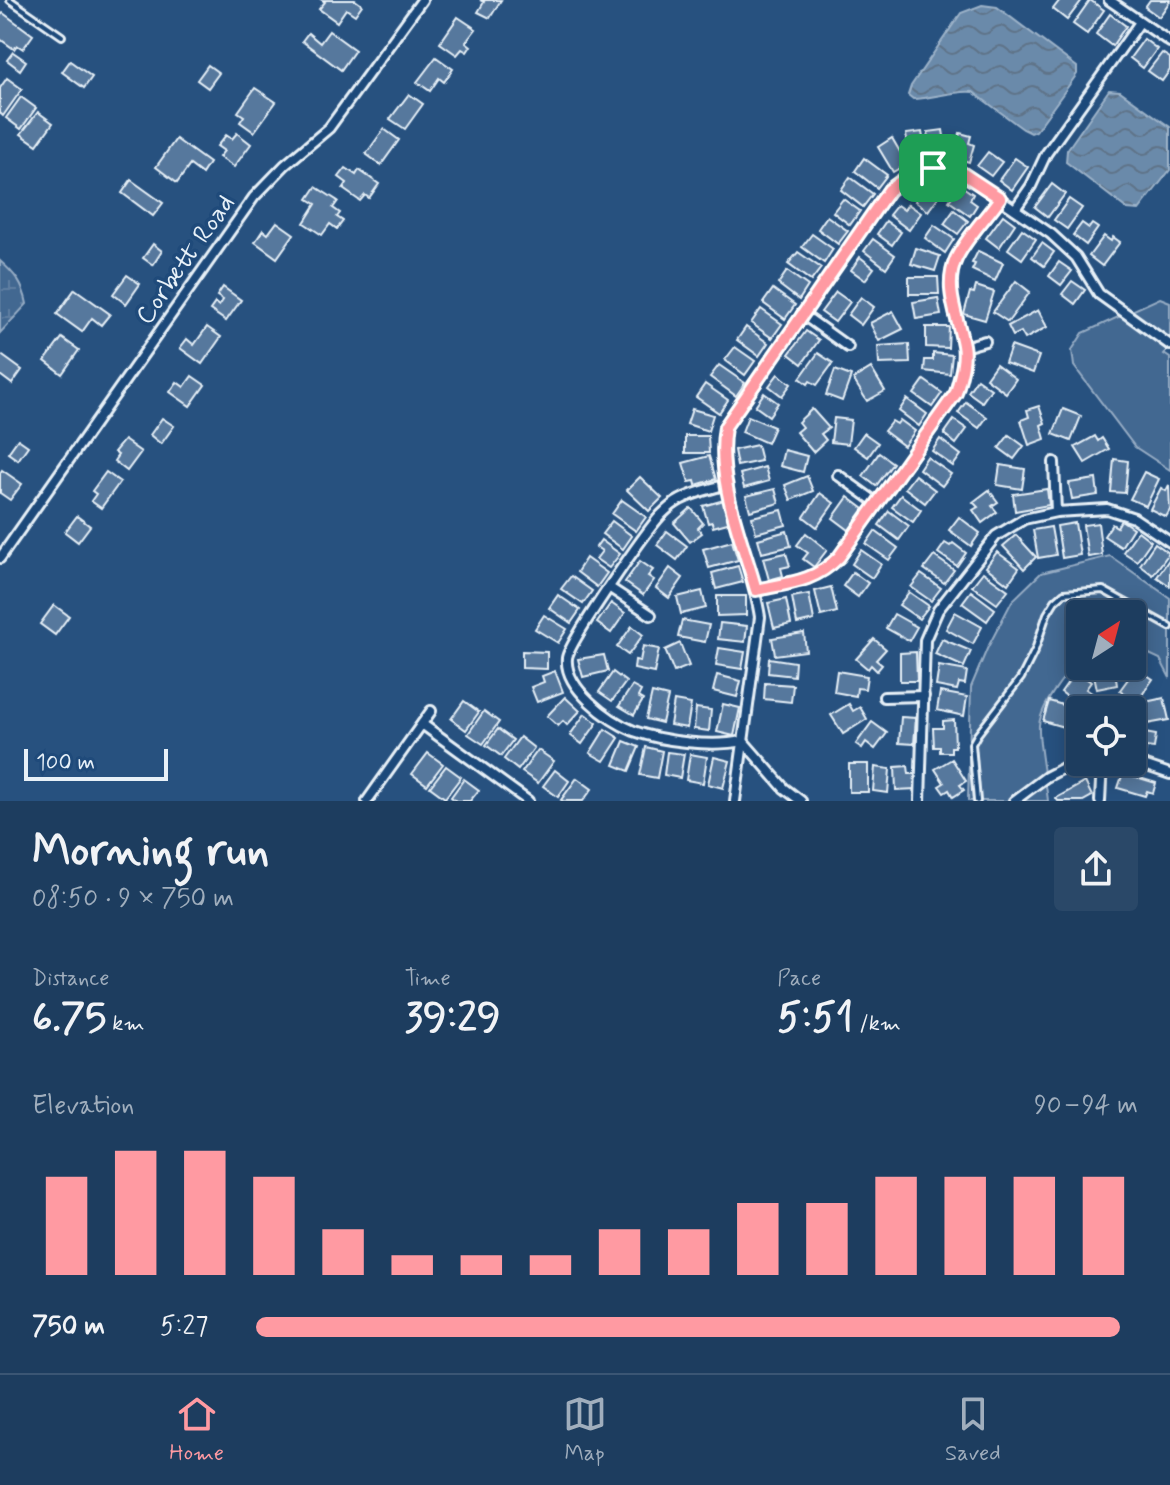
<!DOCTYPE html>
<html lang="en">
<head>
<meta charset="utf-8">
<style>
	body { margin:0; font-family:Mynerve,sans-serif; background:#2a4868; color:#f1f3f6; height:100vh; display:flex; flex-direction:column; font-size:30px; white-space:nowrap }
	* { box-sizing:border-box; margin:0 }
	p { font-size:26px; color:#a0aebd }
	.icon { flex:none; width:44px; height:44px; fill:none; stroke:currentColor; stroke-width:2; stroke-linecap:round; stroke-linejoin:round }
	.map { position:relative; height:801px; overflow:hidden }
	.drawer { display:flex; flex-direction:column; background:#1d3d5f; flex:1 }
	.drawer>* { flex:none }
	.needle { width:52px; rotate:36deg }
	.buttons { position:absolute; left:1066px; top:600px; display:grid; gap:16px }
	.buttons a { display:grid; place-items:center; width:80px; height:80px; border-radius:8px; background:#1d3d5f; box-shadow:0 4px 20px #0003,0 0 0 2px #3b5674; font-size:40px }
	.scale { position:absolute; left:24px; bottom:20px; width:144px; box-sizing:border-box; padding-left:8px; border:4px solid #e8f1f8; border-top:0; font-size:22px; line-height:28px; white-space:nowrap; color:#e8f1f8; -webkit-text-stroke:6px #1f4a7a; paint-order:stroke }
	.pin { position:absolute; display:grid; place-items:center; width:68px; height:68px; color:#fff; margin:-34px; border-radius:16px; box-shadow:0 4px 12px #0006 }
	.round { display:grid; place-items:center; flex:none; width:84px; height:84px; border-radius:8px; background:#2a4868 }
	.summary { display:flex; align-items:center; justify-content:space-between; height:136px; padding:0 32px }
	h1 { font-size:44px; font-weight:700; line-height:60px }
	.stats { display:grid; grid-template-columns:repeat(3,1fr); gap:12px; height:136px; padding:8px 32px }
	.stats div { display:grid; align-content:center }
	.stats b { font-size:40px; font-weight:700 }
	.stats small { font-size:22px; font-weight:400 }
	.stats p { font-size:22px }
	.chart { height:224px; padding:16px 32px }
	.chart p { display:flex; justify-content:space-between }
	.chart svg { width:100%; height:144px; margin-top:8px; stroke:#ff9aa2; stroke-width:6 }
	ul { padding:0 32px; list-style:none; font-size:26px }
	li { display:grid; grid-template-columns:128px 96px 1fr; align-items:center; height:60px }
	li i { height:20px; border-radius:10px; background:#ff9aa2 }
	.dock { display:flex; justify-content:space-around; align-items:center; height:112px; border-top:2px solid #3b5674; background:#1d3d5f; font-size:22px; color:#a0aebd }
	.dock a { display:grid; justify-items:center; gap:4px }
	.dock .selected { color:#ff9aa2 }
	.map>svg:first-child { display:block }
	.grass { fill:#436891; stroke:#96acc4; stroke-width:2 }
	.wetland { fill:url(#wetland-marsh); stroke:#96acc4; stroke-width:2 }
	.water { fill:url(#water-waves); stroke:#9db3c9; stroke-width:2 }
	.building { fill:#57789d; stroke:#e8f1f8; stroke-width:2 }
	.lines { fill:none; stroke-linecap:round; stroke-linejoin:round }
	.lane-casing { stroke:#e8f1f8; stroke-width:10 }
	.street-casing { stroke:#e8f1f8; stroke-width:14 }
	.lane { stroke:#1f4a7a; stroke-width:4 }
	.street { stroke:#1f4a7a; stroke-width:8 }
	.route-casing { stroke:#fff; stroke-width:16 }
	.route { stroke:#ff9aa2; stroke-width:10 }
	.labels { text-anchor:middle; dominant-baseline:central; stroke-width:7; stroke-linejoin:round; paint-order:stroke }
	.street-label { font-size:26px; fill:#e8f1f8; stroke:#1f4a7a }
</style>
</head>
<body>
<div class="map">
<svg width="1170" height="801" viewBox="0 0 1170 801">
	<defs>
		<pattern id="wetland-marsh" width="20" height="14" patternUnits="userSpaceOnUse" patternTransform="scale(2)"><rect width="20" height="14" fill="#436891"/><path d="M1 5h8M5 5V1M11 12h8M15 12V8" fill="none" stroke="#5e7ea1"/></pattern>
		<pattern id="water-waves" width="16" height="10" patternUnits="userSpaceOnUse" patternTransform="scale(2)"><rect width="16" height="10" fill="#6b8aaa"/><path d="M0 5q4-4 8 0t8 0" fill="none" stroke="#5e7388"/></pattern>
	</defs>
	<rect width="100%" height="100%" fill="#27517f"/>
	<filter id="ink" filterUnits="userSpaceOnUse"><feTurbulence type="fractalNoise" baseFrequency=".0125" numOctaves="2"/><feDisplacementMap in="SourceGraphic" scale="16" xChannelSelector="R" yChannelSelector="G"/><feConvolveMatrix kernelMatrix="1 2 1 2 8 2 1 2 1" color-interpolation-filters="sRGB"/></filter>
	<g filter="url(#ink)">
		<g class="grass">
			<polygon points="1160,298 1170,302 1170,346 1164,354 1170,358 1170,470 1135,447 1074,366 1072,350 1083,333"/>
			<path d="M1110 556 1170 598V678L1160 659 1132 646V614H1080V663C1064 672 1041 707 1039 725 1038 743 1046 781 1048 801H968L971 687 987 649 1012 601 1041 573Z"/>
		</g>
		<path class="wetland" d="M0 261C15 274 23 284 27 304L0 333Z"/>
		<g class="water">
			<path d="M982 5 997 7 1077 67V74L1036 131 1031 133 1023 129 973 92C953 90 933 99 913 99L908 95 911 86 961 13Z"/>
			<polygon points="1109,90 1120,91 1170,127 1170,170 1139,210 1127,209 1066,162 1067,150"/>
		</g>
		<g class="building">
			<polygon points="322,0 355,0 362,5 355,15 346,9 337,22 319,9 325,2"/>
			<polygon points="480,0 501,0 490,18 478,12 484,2"/>
			<polygon points="1060,0 1082,0 1067,20 1053,9"/>
			<polygon points="1090,0 1104,10 1087,34 1073,24"/>
			<polygon points="1150,0 1170,0 1170,1 1159,17 1145,7"/>
			<polygon points="3,13 33,35 23,49 17,45 14,49 0,39 0,16"/>
			<polygon points="1110,14 1126,26 1112,46 1096,34"/>
			<polygon points="458,17 476,29 466,42 471,46 467,52 462,49 457,55 440,43"/>
			<polygon points="329,31 355,50 341,70 302,41 308,33 320,43"/>
			<polygon points="1144,39 1157,49 1143,68 1130,58"/>
			<polygon points="13,52 26,61 20,70 7,60"/>
			<polygon points="1162,53 1170,58 1170,70 1162,81 1148,71"/>
			<polygon points="436,57 453,69 444,82 439,78 430,91 417,82"/>
			<polygon points="70,61 92,77 84,88 62,72"/>
			<polygon points="208,65 219,73 208,88 197,80"/>
			<polygon points="7,78 22,89 3,116 0,113 0,88"/>
			<polygon points="255,88 276,102 254,132 240,122 244,116 238,112"/>
			<polygon points="409,94 423,104 405,129 390,119"/>
			<polygon points="21,97 36,108 21,129 6,118"/>
			<polygon points="38,112 53,123 37,145 21,134"/>
			<polygon points="384,129 399,140 381,165 366,154"/>
			<polygon points="943,130 947,155 932,157 928,132"/>
			<polygon points="922,132 926,155 909,157 906,134"/>
			<polygon points="237,133 251,144 234,167 219,157 224,151 217,146 226,135 232,139"/>
			<polygon points="960,133 971,136 969,143 974,145 969,162 953,157"/>
			<polygon points="892,138 907,164 893,172 878,147"/>
			<polygon points="176,139 209,163 202,174 190,165 177,183 156,167"/>
			<polygon points="988,152 1002,162 991,176 977,166"/>
			<polygon points="864,158 887,175 877,188 855,171"/>
			<polygon points="1015,158 1028,167 1012,190 999,180"/>
			<polygon points="346,168 356,175 359,170 379,184 369,198 365,195 360,201 343,189 347,183 339,177"/>
			<polygon points="850,177 873,194 863,207 841,190"/>
			<polygon points="131,180 163,203 153,216 122,193"/>
			<polygon points="929,182 942,192 928,211 915,201"/>
			<polygon points="1052,184 1065,194 1048,217 1035,207"/>
			<polygon points="960,185 973,194 970,200 977,205 970,216 949,201"/>
			<polygon points="316,187 338,201 333,208 340,213 337,217 343,221 337,229 330,224 322,235 304,223 316,204 308,199"/>
			<polygon points="843,199 860,211 850,225 833,212"/>
			<polygon points="1069,199 1082,208 1067,229 1054,220"/>
			<polygon points="908,204 921,213 909,230 889,215 897,205 904,210"/>
			<polygon points="954,210 968,221 958,234 944,224"/>
			<polygon points="1003,215 1015,224 999,248 986,238"/>
			<polygon points="827,216 848,231 838,244 818,229"/>
			<polygon points="886,221 901,232 892,245 877,234"/>
			<polygon points="277,222 294,234 277,258 255,242 263,230 268,234"/>
			<polygon points="1082,223 1089,228 1092,224 1098,228 1086,245 1073,235"/>
			<polygon points="934,225 954,239 945,253 925,238"/>
			<polygon points="1022,229 1036,239 1022,259 1008,249"/>
			<polygon points="812,234 833,249 824,263 802,247"/>
			<polygon points="1104,236 1111,241 1113,237 1120,242 1102,266 1089,256"/>
			<polygon points="873,239 895,255 886,268 864,251"/>
			<polygon points="1042,243 1054,252 1044,266 1032,257"/>
			<polygon points="153,244 162,251 153,265 143,258"/>
			<polygon points="916,248 940,256 935,271 911,264"/>
			<polygon points="978,251 1003,263 995,281 972,270 975,264 972,263"/>
			<polygon points="798,252 821,268 811,281 788,264"/>
			<polygon points="860,257 874,268 865,280 851,270"/>
			<polygon points="1059,262 1072,271 1061,285 1049,276"/>
			<polygon points="787,271 808,286 799,300 778,284"/>
			<polygon points="127,275 140,284 126,304 113,294"/>
			<polygon points="909,277 938,277 939,294 909,294"/>
			<polygon points="1016,281 1030,292 1008,322 993,312"/>
			<polygon points="1072,281 1085,290 1075,304 1062,294"/>
			<polygon points="976,286 994,292 985,320 964,314 970,292 974,293"/>
			<polygon points="223,287 241,300 226,321 210,310 215,303 219,306 223,300 217,296"/>
			<polygon points="75,289 110,314 101,325 92,318 82,332 57,314"/>
			<polygon points="773,289 795,305 785,319 763,303"/>
			<polygon points="836,292 850,302 835,322 821,312"/>
			<polygon points="861,297 874,307 861,325 848,315"/>
			<polygon points="938,298 941,315 916,319 913,302"/>
			<polygon points="761,309 782,324 772,338 751,323"/>
			<polygon points="1038,310 1047,327 1025,339 1021,332 1013,336 1008,326"/>
			<polygon points="893,311 903,329 879,341 870,323"/>
			<polygon points="207,327 221,337 202,364 180,348 187,339 194,345"/>
			<polygon points="746,327 768,343 759,356 737,340"/>
			<polygon points="926,327 949,327 948,348 926,347"/>
			<polygon points="806,331 819,340 802,364 789,354"/>
			<polygon points="62,338 79,350 62,374 45,361"/>
			<polygon points="909,344 910,363 879,364 878,346"/>
			<polygon points="1011,346 1039,356 1033,373 1005,363"/>
			<polygon points="735,347 755,361 745,375 725,360"/>
			<polygon points="818,353 833,363 817,385 810,381 808,384 800,378"/>
			<polygon points="933,353 952,355 950,374 924,371 925,360 933,360"/>
			<polygon points="0,354 22,370 12,384 0,375"/>
			<polygon points="996,364 1016,379 1006,393 986,378"/>
			<polygon points="719,365 745,383 736,396 710,377"/>
			<polygon points="871,368 885,391 867,401 853,379"/>
			<polygon points="835,370 851,376 842,401 826,395"/>
			<polygon points="778,374 791,384 782,396 769,386"/>
			<polygon points="192,376 205,385 190,406 170,392 177,382 184,387"/>
			<polygon points="977,379 991,389 982,402 968,392"/>
			<polygon points="924,380 942,393 932,407 914,394"/>
			<polygon points="705,384 728,400 719,413 696,397"/>
			<polygon points="764,393 778,403 769,416 755,406"/>
			<polygon points="907,399 927,414 919,426 899,411"/>
			<polygon points="966,402 987,417 979,428 958,413"/>
			<polygon points="1039,406 1045,423 1041,425 1045,439 1029,445 1021,420 1029,417 1027,410"/>
			<polygon points="692,409 713,415 708,431 687,424"/>
			<polygon points="812,409 829,428 821,434 826,440 813,452 796,432 802,427 798,422"/>
			<polygon points="1063,409 1081,416 1071,441 1053,434"/>
			<polygon points="748,416 774,427 767,443 742,432"/>
			<polygon points="162,418 174,426 161,444 150,435"/>
			<polygon points="834,418 851,420 848,444 831,442"/>
			<polygon points="900,420 915,431 904,446 884,431 892,421 897,424"/>
			<polygon points="954,420 967,429 956,444 944,434"/>
			<polygon points="864,433 878,443 868,457 854,447"/>
			<polygon points="1009,435 1024,446 1014,459 999,448"/>
			<polygon points="685,436 708,436 709,453 685,453"/>
			<polygon points="1095,436 1098,441 1102,438 1109,449 1085,463 1075,447"/>
			<polygon points="18,439 28,446 18,460 8,453"/>
			<polygon points="940,439 961,455 953,466 932,451"/>
			<polygon points="124,440 141,452 127,471 114,461 118,455 114,452"/>
			<polygon points="757,445 761,461 737,466 734,450"/>
			<polygon points="784,450 807,456 803,472 780,466"/>
			<polygon points="879,453 893,463 876,486 863,476"/>
			<polygon points="709,456 716,479 696,485 695,481 689,482 683,463"/>
			<polygon points="927,457 951,474 942,486 919,469"/>
			<polygon points="1114,459 1128,461 1125,493 1111,492"/>
			<polygon points="1000,465 1025,469 1022,489 997,485"/>
			<polygon points="765,467 769,481 744,488 740,474"/>
			<polygon points="2,470 22,484 10,500 0,493 0,473"/>
			<polygon points="106,472 120,482 101,508 91,501 96,494 92,491"/>
			<polygon points="1144,472 1159,479 1146,506 1130,499"/>
			<polygon points="915,475 935,490 925,503 905,488"/>
			<polygon points="807,476 813,491 791,500 785,485"/>
			<polygon points="640,477 662,498 649,511 627,490"/>
			<polygon points="1096,479 1098,495 1072,499 1069,483"/>
			<polygon points="1169,485 1170,510 1166,517 1150,509 1161,488 1166,491"/>
			<polygon points="775,489 779,503 750,511 746,496"/>
			<polygon points="1047,489 1049,505 1015,511 1013,494"/>
			<polygon points="989,490 998,502 992,506 997,512 982,523 973,510 978,507 973,502"/>
			<polygon points="820,493 834,503 817,527 804,517"/>
			<polygon points="901,495 921,510 913,522 892,507"/>
			<polygon points="848,497 864,509 849,530 833,518"/>
			<polygon points="622,500 646,517 636,531 612,514"/>
			<polygon points="724,500 731,522 713,527 712,522 708,523 703,506"/>
			<polygon points="691,508 703,523 698,528 702,533 690,542 674,523"/>
			<polygon points="782,510 786,525 756,533 752,517"/>
			<polygon points="889,511 909,526 899,540 879,525"/>
			<polygon points="77,516 90,526 78,542 65,532"/>
			<polygon points="959,517 980,533 971,546 949,530"/>
			<polygon points="1121,520 1133,528 1121,547 1104,536 1112,524 1117,527"/>
			<polygon points="612,521 632,536 623,549 602,534"/>
			<polygon points="1075,523 1080,555 1062,558 1057,526"/>
			<polygon points="1098,523 1102,555 1088,557 1083,525"/>
			<polygon points="1051,527 1056,555 1038,558 1033,530"/>
			<polygon points="667,531 687,546 677,560 657,545"/>
			<polygon points="787,531 791,546 762,553 758,539"/>
			<polygon points="875,531 898,548 889,560 866,544"/>
			<polygon points="1138,531 1151,541 1137,561 1123,552"/>
			<polygon points="806,533 827,550 814,567 803,559 808,553 797,545"/>
			<polygon points="1016,535 1036,557 1024,569 1003,546"/>
			<polygon points="601,540 620,554 609,568 596,559 602,551 596,547"/>
			<polygon points="732,541 738,560 709,568 703,549"/>
			<polygon points="945,543 950,546 953,543 966,553 957,566 938,553"/>
			<polygon points="1155,543 1169,553 1153,575 1140,565"/>
			<polygon points="861,550 881,564 872,578 852,564"/>
			<polygon points="997,552 1019,568 1008,584 986,567"/>
			<polygon points="786,553 790,566 781,568 783,576 769,580 763,558"/>
			<polygon points="934,556 954,570 944,583 924,569"/>
			<polygon points="586,558 607,573 597,587 577,572"/>
			<polygon points="1170,558 1170,586 1157,577"/>
			<polygon points="640,561 653,570 648,576 654,580 643,595 625,582"/>
			<polygon points="738,566 743,582 716,589 712,573"/>
			<polygon points="670,568 683,578 669,598 656,588"/>
			<polygon points="853,572 868,583 858,597 843,586"/>
			<polygon points="983,572 1008,590 997,604 972,586"/>
			<polygon points="921,574 941,588 931,601 911,587"/>
			<polygon points="571,576 592,591 583,604 561,589"/>
			<polygon points="831,587 837,612 821,616 815,591"/>
			<polygon points="702,591 706,608 681,614 677,597"/>
			<polygon points="971,591 995,609 987,621 962,603"/>
			<polygon points="909,592 929,606 919,619 899,605"/>
			<polygon points="809,594 814,620 797,624 792,597"/>
			<polygon points="558,595 580,610 571,623 549,608"/>
			<polygon points="717,596 746,596 746,615 717,616"/>
			<polygon points="786,599 791,624 774,628 768,603"/>
			<polygon points="611,603 625,613 611,633 597,623"/>
			<polygon points="54,605 69,616 55,635 40,624"/>
			<polygon points="955,612 982,627 973,644 946,629"/>
			<polygon points="894,614 917,627 909,641 886,628"/>
			<polygon points="544,615 567,629 558,643 535,629"/>
			<polygon points="682,620 709,625 705,642 678,637"/>
			<polygon points="720,623 747,626 745,642 718,639"/>
			<polygon points="632,626 643,635 628,655 617,647"/>
			<polygon points="804,633 806,651 775,655 772,638"/>
			<polygon points="874,639 886,649 876,660 882,665 877,671 871,665 868,669 856,659"/>
			<polygon points="942,639 971,651 964,667 935,654"/>
			<polygon points="680,643 689,666 674,672 665,650"/>
			<polygon points="643,646 659,649 654,673 634,669 635,660 640,661"/>
			<polygon points="719,648 745,652 742,669 716,665"/>
			<polygon points="522,651 547,652 547,669 522,668"/>
			<polygon points="916,652 917,681 900,681 900,653"/>
			<polygon points="604,655 608,671 583,677 578,659"/>
			<polygon points="769,658 795,662 794,676 768,673"/>
			<polygon points="939,666 967,671 965,684 959,683 957,690 936,686"/>
			<polygon points="1092,666 1114,666 1117,685 1097,689"/>
			<polygon points="1136,668 1153,679 1137,702 1120,690"/>
			<polygon points="555,671 563,692 537,702 531,687 544,682 542,676"/>
			<polygon points="837,671 867,676 865,689 857,688 856,696 834,692"/>
			<polygon points="1076,671 1091,682 1086,689 1093,694 1083,708 1061,692"/>
			<polygon points="613,672 626,682 612,701 599,692"/>
			<polygon points="717,675 741,681 737,697 713,691"/>
			<polygon points="765,683 793,685 791,702 764,699"/>
			<polygon points="632,686 641,691 638,697 643,700 634,715 619,706"/>
			<polygon points="940,692 967,697 964,716 937,710"/>
			<polygon points="652,693 668,697 662,723 646,719"/>
			<polygon points="565,697 580,711 567,725 563,721 558,726 547,716"/>
			<polygon points="1164,698 1169,720 1141,725 1138,709 1146,707 1145,702"/>
			<polygon points="464,701 479,712 466,730 451,719"/>
			<polygon points="674,701 691,704 687,728 670,725"/>
			<polygon points="1049,701 1073,708 1067,728 1043,721"/>
			<polygon points="723,704 740,708 734,736 717,732"/>
			<polygon points="849,704 853,711 860,707 867,719 843,734 831,715"/>
			<polygon points="696,708 711,710 709,731 694,729"/>
			<polygon points="484,711 499,722 483,744 468,734"/>
			<polygon points="585,714 597,723 582,744 570,735"/>
			<polygon points="901,717 916,718 914,744 899,743"/>
			<polygon points="954,720 955,747 951,747 951,752 940,752 940,747 934,747 933,728 943,728 943,721"/>
			<polygon points="872,722 887,733 875,749 866,742 862,748 856,744"/>
			<polygon points="498,729 513,740 501,756 486,745"/>
			<polygon points="605,729 619,738 604,761 590,753"/>
			<polygon points="1080,729 1080,749 1067,751 1063,733"/>
			<polygon points="1134,731 1156,735 1154,748 1146,747 1145,755 1132,752"/>
			<polygon points="520,737 534,748 518,770 504,759"/>
			<polygon points="624,741 639,747 629,771 614,765"/>
			<polygon points="646,747 662,751 657,778 640,775"/>
			<polygon points="538,750 554,761 538,783 522,772"/>
			<polygon points="667,752 684,754 680,778 664,775"/>
			<polygon points="428,753 443,764 427,785 412,774"/>
			<polygon points="690,754 707,757 703,783 686,780"/>
			<polygon points="714,757 730,761 723,788 708,784"/>
			<polygon points="952,759 966,781 960,785 964,790 953,797 949,790 944,793 939,786 944,783 935,769"/>
			<rect x="849" y="764" width="19" height="28"/>
			<polygon points="446,766 461,777 445,798 430,787"/>
			<polygon points="908,766 909,774 915,774 916,789 896,790 895,767"/>
			<polygon points="875,767 890,769 888,793 873,791"/>
			<polygon points="555,770 569,781 558,797 543,786"/>
			<polygon points="1123,773 1156,783 1153,793 1147,791 1145,796 1118,788"/>
			<polygon points="577,778 592,789 583,801 563,801 561,800"/>
			<polygon points="464,779 479,790 470,801 456,801 451,797"/>
			<polygon points="1085,782 1092,796 1083,801 1058,801 1056,798"/>
		</g>
		<g class="lines">
			<g class="lane-casing">
				<g id="lane">
					<polyline points="10,0 62,36"/>
					<polyline points="977,801 972,744 977,735 1021,678 1035,650 1047,614 1055,601 1064,593 1103,590 1170,627"/>
				</g>
			</g>
			<g class="street-casing">
				<g id="street">
					<polyline points="1109,0 1170,42"/>
					<polyline points="1015,209 1031,186 1046,154 1140,22"/>
					<polyline points="802,314 848,347"/>
					<polyline points="964,347 985,341"/>
					<polyline points="1054,462 1056,512"/>
					<polyline points="838,475 877,503"/>
					<path d="M727 484C711 489 694 492 680 500 674 503 666 510 661 515 646 531 569 642 567 658 564 688 609 721 634 731 664 742 713 747 743 741L784 788 801 801"/>
					<polyline points="0,558 254,197 285,165 329,128 422,0"/>
					<polyline points="610,588 651,615"/>
					<path d="M756 590C789 583 815 582 839 557L956 393C960 378 966 360 963 345 958 316 943 289 956 259 966 238 986 218 1000 198"/>
					<polyline points="884,697 924,696"/>
					<polyline points="422,724 528,801"/>
					<polyline points="1132,761 1170,774"/>
					<polyline points="367,801 431,711"/>
					<path d="M735 801 760 617C751 556 714 488 725 427L889 190 912 173 933 168 959 171 1051 234 1076 257 1099 294 1170 345"/>
					<polyline points="920,801 925,640 938,610 996,536 1024,519 1056,512 1107,509 1134,518 1170,542"/>
					<polyline points="1014,801 1046,777 1069,765 1092,762"/>
					<polyline points="1100,801 1102,762"/>
				</g>
			</g>
			<use href="#lane" class="lane"/>
			<use href="#street" class="street"/>
		</g>
	</g>
	<g class="lines" filter="url(#ink)">
		<g class="route-casing">
			<path id="route" d="M933 168 959 171 1000 198C986 218 966 238 956 259 943 288 958 316 963 345 966 360 960 378 956 393L839 557C815 582 789 583 756 590 742 539 716 481 725 427L889 190 912 173Z"/>
		</g>
		<use href="#route" class="route"/>
	</g>
	<g class="labels">
		<g class="street-label">
			<text transform="translate(186 260) rotate(-55)">Corbett Road</text>
		</g>
	</g>
</svg>
<div class="buttons">
<a><svg class="needle" viewBox="-14 -14 28 28"><path d="M0-13l5 13h-10z" fill="#e53935"/><path d="M0 13l5-13h-10z" fill="#a0aebd"/></svg></a>
<a><svg class="icon" aria-label="locate" viewBox="0 0 24 24"><circle cx="12" cy="12" r="6"/><path d="M12 2v4M12 18v4M2 12h4M18 12h4"/></svg></a>
</div>
<div class="scale">100 m</div>
<div class="pin" style="left:933px;top:168px;background:#1e9e55"><svg class="icon" aria-label="arrive" viewBox="0 0 24 24"><path d="M6 21V4h12l-3 4 3 4H6"/></svg></div>
</div>
<section class="drawer">
<div class="summary"><div><h1>Morning run</h1><p>08:50 · 9 × 750 m</p></div><a class="round"><svg class="icon" aria-label="share" viewBox="0 0 24 24"><path d="M12 15V3M7 8l5-5 5 5M5 13v7h14v-7"/></svg></a></div>
<div class="stats">
<div><p>Distance</p><b>6.75<small> km</small></b></div>
<div><p>Time</p><b>39:29</b></div>
<div><p>Pace</p><b>5:51<small> /km</small></b></div>
</div>
<div class="chart"><p><span>Elevation</span>90–94 m</p>
<svg viewBox="0 0 160 44" preserveAspectRatio="none"><path d="M5 44V14M15 44V6M25 44V6M35 44V14M45 44V30M55 44V38M65 44V38M75 44V38M85 44V30M95 44V30M105 44V22M115 44V22M125 44V14M135 44V14M145 44V14M155 44V14"/></svg>
</div>
<ul>
<li><b>750 m</b>5:27<i style="width:98%"></i></li>
</ul>
</section>
<nav class="dock">
<a class="selected"><svg class="icon" aria-label="home" viewBox="0 0 24 24"><path d="M3 11l9-7 9 7M6 9v11h12V9"/></svg>Home</a>
<a><svg class="icon" aria-label="map" viewBox="0 0 24 24"><path d="M3 6l6-2 6 2 6-2v14l-6 2-6-2-6 2zM9 4v14M15 6v14"/></svg>Map</a>
<a><svg class="icon" aria-label="saved" viewBox="0 0 24 24"><path d="M7 4h10v16l-5-4-5 4z"/></svg>Saved</a>
</nav>
</body>
</html>
